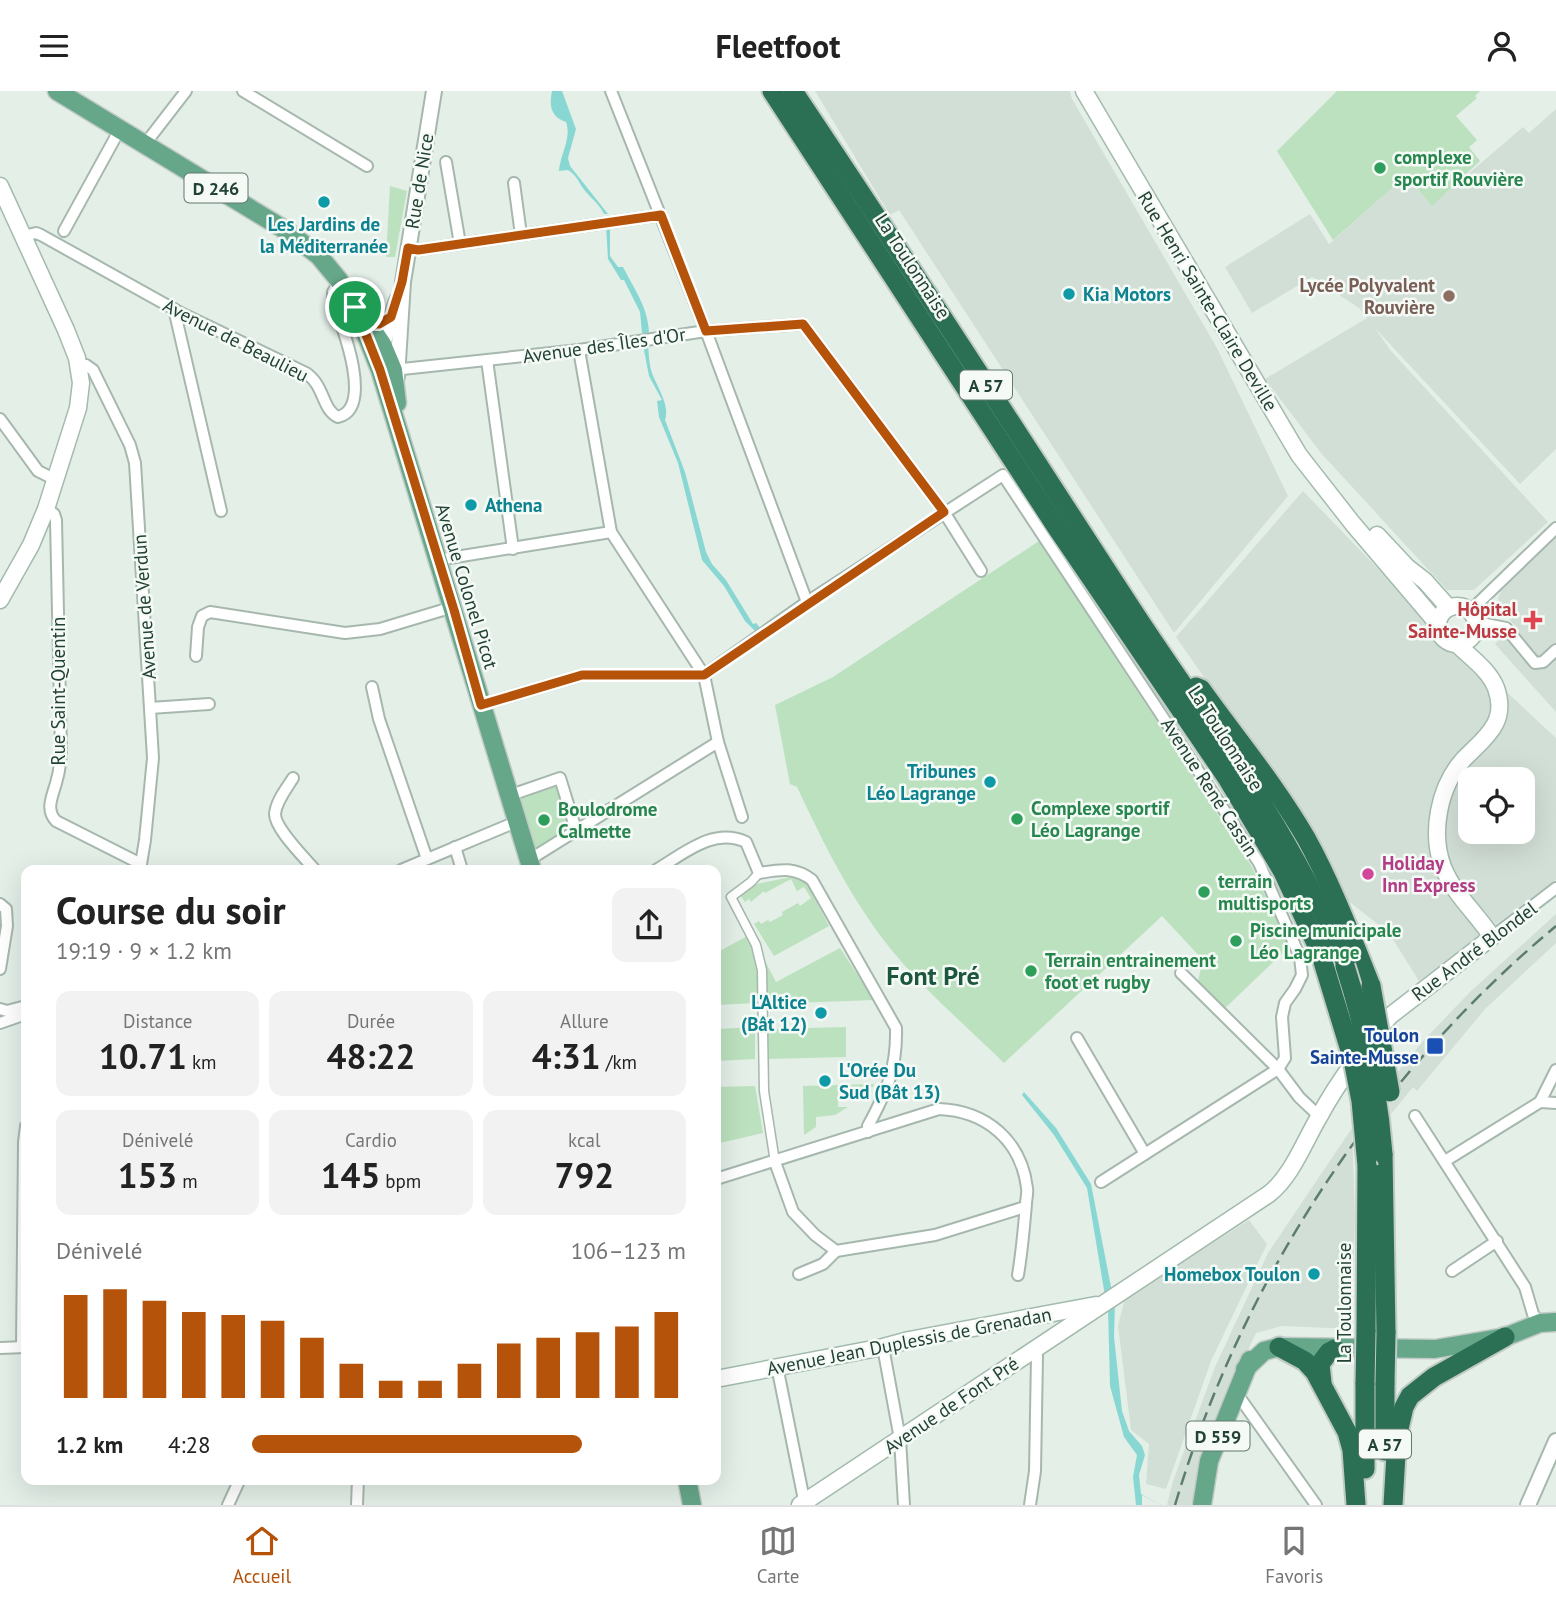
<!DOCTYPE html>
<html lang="fr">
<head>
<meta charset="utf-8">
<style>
	body { margin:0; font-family:"PT Sans",sans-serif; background:#f2f2f2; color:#222; height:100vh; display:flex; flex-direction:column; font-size:26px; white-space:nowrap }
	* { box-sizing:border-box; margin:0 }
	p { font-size:23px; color:#767676 }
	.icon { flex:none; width:38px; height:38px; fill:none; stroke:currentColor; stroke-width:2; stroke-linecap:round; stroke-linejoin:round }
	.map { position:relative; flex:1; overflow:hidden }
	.panel { position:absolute; left:21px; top:774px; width:700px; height:620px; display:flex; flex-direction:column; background:#fff; border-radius:14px; box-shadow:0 7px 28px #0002 }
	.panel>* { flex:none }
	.controls { position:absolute; left:1458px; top:676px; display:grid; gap:14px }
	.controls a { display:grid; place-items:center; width:77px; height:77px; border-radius:14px; background:#fff; box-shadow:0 7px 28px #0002; font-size:35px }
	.pin { position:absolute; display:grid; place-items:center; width:60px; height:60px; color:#fff; margin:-30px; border:4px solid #fff; border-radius:50%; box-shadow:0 2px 7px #0007 }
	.round { display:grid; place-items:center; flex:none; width:74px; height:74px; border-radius:14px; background:#f2f2f2 }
	.overview { display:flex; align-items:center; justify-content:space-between; height:119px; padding:0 35px }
	h1 { font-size:38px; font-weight:700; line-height:52px }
	.stats { display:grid; grid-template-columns:repeat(3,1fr); gap:10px; height:119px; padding:7px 35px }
	.stats div { display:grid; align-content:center; border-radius:14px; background:#f2f2f2; text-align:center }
	.stats b { font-size:35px; font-weight:700 }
	.stats small { font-size:19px; font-weight:400 }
	.stats p { font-size:19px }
	.chart { height:196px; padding:14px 35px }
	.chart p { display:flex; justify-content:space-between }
	.chart svg { width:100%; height:126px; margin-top:7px; stroke:#b45309; stroke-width:6 }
	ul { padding:0 35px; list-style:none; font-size:23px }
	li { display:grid; grid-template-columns:112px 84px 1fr; align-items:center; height:52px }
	li i { height:18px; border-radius:9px; background:#b45309 }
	header { display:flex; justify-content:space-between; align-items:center; height:91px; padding:0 35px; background:#fff; font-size:32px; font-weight:700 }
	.tab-bar { display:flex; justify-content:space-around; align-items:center; height:98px; border-top:2px solid #e0e0e0; background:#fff; font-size:19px; color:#767676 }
	.tab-bar a { display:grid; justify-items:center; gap:4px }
	.tab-bar .selected { color:#b45309 }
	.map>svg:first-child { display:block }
	.built { fill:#d2dfd6; fill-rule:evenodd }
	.green { fill:#bce1be }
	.water { fill:#89d7d3 }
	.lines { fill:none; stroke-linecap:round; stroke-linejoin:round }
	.pedestrian-casing { stroke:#a6b8ae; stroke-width:11 }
	.minor-casing { stroke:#a6b8ae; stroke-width:14 }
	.tertiary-casing { stroke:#a6b8ae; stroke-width:18 }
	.secondary-casing { stroke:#a2bbad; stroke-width:19 }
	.primary-casing { stroke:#c1cac6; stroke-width:21 }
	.motorway-casing { stroke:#c1cac6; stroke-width:23 }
	.pedestrian { stroke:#fff; stroke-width:8 }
	.minor { stroke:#fff; stroke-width:10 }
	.tertiary { stroke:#fff; stroke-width:14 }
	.secondary { stroke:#fff; stroke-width:16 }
	.primary { stroke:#66a789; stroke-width:18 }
	.motorway { stroke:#2b7054; stroke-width:19 }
	.rail { stroke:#5d7d6e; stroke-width:2.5; stroke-dasharray:14 7; stroke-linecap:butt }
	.motorway-bridge-casing { stroke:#c1cac6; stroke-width:23; stroke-linecap:butt }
	.motorway-bridge { stroke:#2b7054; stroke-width:19 }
	.route-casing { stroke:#fff; stroke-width:14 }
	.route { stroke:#b45309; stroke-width:9 }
	.leisure-dot { fill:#2e9e5b; stroke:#f5faf7; stroke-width:2.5 }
	.culture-dot { fill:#0f9aa8; stroke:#f5faf7; stroke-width:2.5 }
	.education-dot { fill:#8d6e63; stroke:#f5faf7; stroke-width:2.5 }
	.health-dot { fill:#e0444e; stroke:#f5faf7; stroke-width:2.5 }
	.hotel-dot { fill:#d1479c; stroke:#f5faf7; stroke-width:2.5 }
	.transit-dot { fill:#1a4fb4; stroke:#f5faf7; stroke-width:2.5 }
	.labels { text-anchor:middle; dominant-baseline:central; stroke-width:5; stroke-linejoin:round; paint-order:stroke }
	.shield { fill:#f5faf7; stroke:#61796e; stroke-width:2 }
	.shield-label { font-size:18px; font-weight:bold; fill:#224233 }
	.leisure-label { font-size:19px; font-weight:bold; fill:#27864d; stroke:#f5faf7; text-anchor:start }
	.street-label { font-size:19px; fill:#224233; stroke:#f5faf7 }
	.culture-label { font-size:19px; font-weight:bold; fill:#0d838f; stroke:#f5faf7; text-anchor:start }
	.education-label { font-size:19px; font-weight:bold; fill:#785e54; stroke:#f5faf7; text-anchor:end }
	.health-label { font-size:19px; font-weight:bold; fill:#be3a42; stroke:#f5faf7; text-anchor:end }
	.hotel-label { font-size:19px; font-weight:bold; fill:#b23c85; stroke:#f5faf7; text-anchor:start }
	.transit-label { font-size:19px; font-weight:bold; fill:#164399; stroke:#f5faf7; text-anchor:end }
	.district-label { font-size:26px; font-weight:bold; fill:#1c563c; stroke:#f5faf7 }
</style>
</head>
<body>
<header><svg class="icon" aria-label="menu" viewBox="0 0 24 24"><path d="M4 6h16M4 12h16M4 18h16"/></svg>Fleetfoot<svg class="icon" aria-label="person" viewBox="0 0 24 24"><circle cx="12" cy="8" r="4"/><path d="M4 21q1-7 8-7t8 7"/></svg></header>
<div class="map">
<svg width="1556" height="1414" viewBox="0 0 1556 1414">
	<rect width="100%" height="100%" fill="#e4efe8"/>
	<g class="built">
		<polygon points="815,0 1070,0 1072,8 1217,257 1288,405 1174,542 899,119 890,124"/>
		<polygon points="1556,18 1556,358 1520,393 1375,237 1391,260 1548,431 1474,499 1447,499 1321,362 1265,288 1367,227 1359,217 1312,186 1252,222 1225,176 1310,123 1329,153 1407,84 1432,114 1523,36 1529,42"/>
		<path d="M1303 400 1413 514 1556 647V789L1419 890 1389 842 1342 805 1265 674 1176 546ZM1470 688H1522V740H1470Z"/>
		<polygon points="1556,445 1556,621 1495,553 1515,535 1499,515 1498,507 1501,500"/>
		<polygon points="1556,823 1556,852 1485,918 1417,1000 1413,996 1391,1023 1387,994 1423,950 1472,899"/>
		<polygon points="1352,1037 1355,1126 1352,1238 1282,1235 1256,1242 1228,1301 1192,1414 1167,1414 1173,1390 1215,1276 1268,1162"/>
		<polygon points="1249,1129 1267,1153 1211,1270 1166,1398 1146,1393 1149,1353 1131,1339 1118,1235 1125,1207"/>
	</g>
	<g class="green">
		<polygon points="1337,0 1480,0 1475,5 1477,7 1456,25 1477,49 1469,56 1480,70 1432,115 1407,84 1333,149 1277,60"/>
		<polygon points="390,95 407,100 395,166 386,166"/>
		<path d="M1039 450 1252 776 1289 856 1222 920 1197 894 1203 869 1162 825 1004 972C962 931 908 885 874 836 843 792 820 745 797 696L790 693 775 614 833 586Z"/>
		<polygon points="559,689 574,739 531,763 514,706"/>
		<polygon points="802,784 829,835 774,865 754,833 759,830 761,833 768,829 770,831 783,824 782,821 798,812 800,815 811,807 804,796 797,800 791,788 765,802 764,800 751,811 749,808 745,811 740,804 756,793"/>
		<path d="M749 844C759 866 757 889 757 912L716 914V862Z"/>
		<polygon points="840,857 874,909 766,913 765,870 776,891"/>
		<polygon points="755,936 755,968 716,970 716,938"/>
		<polygon points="846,936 846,966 767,968 767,938"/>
		<polygon points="874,993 873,996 838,997 838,1016 848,1016 835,1024 816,1026 816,1036 804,1044 803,995"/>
		<polygon points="755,995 763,1042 720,1052 716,1024 716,996"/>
	</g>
	<g class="water">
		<path d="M552 0H562L576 38 568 67 570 75 608 123H604C599 113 593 109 586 101 578 92 579 86 568 79L559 80C560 64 572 47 566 31 551 26 549 15 552 0Z"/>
		<path d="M610 134V165L618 176H623C634 198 648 216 649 242H642L640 221 624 189H621L608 168 606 135Z"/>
		<path d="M643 254H648C649 263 649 274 652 282 658 298 670 314 665 329L685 381 706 461 712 473 726 489 753 533 756 532 761 538 756 541 745 530 724 495 702 469 678 372 659 326 657 310 662 309 649 285Z"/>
		<polygon points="1024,1001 1056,1037 1091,1093 1112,1201 1105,1205 1087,1097 1054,1044 1022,1004"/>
		<polygon points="1115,1212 1114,1246 1122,1320 1129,1340 1142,1355 1145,1364 1139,1384 1141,1403 1162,1414 1142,1404 1142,1414 1136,1414 1133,1386 1137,1364 1124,1346 1110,1295 1108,1217"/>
	</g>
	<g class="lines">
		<g class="pedestrian-casing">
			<polyline id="pedestrian" points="759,782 751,791 731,806 756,854 762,879 764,1000 775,1071"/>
		</g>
		<g class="minor-casing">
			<g id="minor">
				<polyline points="243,0 367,75"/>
				<polyline points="611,0 706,240 807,511"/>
				<polyline points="145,53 186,0"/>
				<polyline points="446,71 460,153"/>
				<polyline points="514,92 521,144"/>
				<polyline points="64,140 120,38"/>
				<path d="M23 145 36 142 41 144 181 222 306 282C325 295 322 319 338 326 375 317 341 232 333 210V201L339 191"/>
				<polyline points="408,157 418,159 661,124"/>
				<polyline points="174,218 221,420"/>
				<polyline points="579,259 611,441 704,584 718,651 742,726"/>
				<polyline points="487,269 513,458"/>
				<polyline points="78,273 86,274 93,279 130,354 135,372 153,667 145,749 140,779"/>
				<polyline points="393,279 579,259 706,240 803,233 944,421 981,480"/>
				<polyline points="0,328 38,380 56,389"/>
				<path d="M46 418 54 423 56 429 61 660C60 670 60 679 57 688 54 703 44 717 56 730L141 773"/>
				<polyline points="437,469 611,441"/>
				<polyline points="1470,520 1556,437"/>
				<polyline points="1476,531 1506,537 1535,572 1543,571 1556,559"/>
				<polyline points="196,565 198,536 202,525 210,521 345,542 380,538 453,516"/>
				<polyline points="372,596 379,628 427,768"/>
				<polyline points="481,614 582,584 704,584 807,511 1003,384 1259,772 1300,866 1302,884 1295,898 1285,912 1282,926 1285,967 1278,978 1101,1091"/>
				<polyline points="150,617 209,613"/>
				<path d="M293 687C287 697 276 710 275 723 275 738 305 767 315 779"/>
				<polyline points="508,705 560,687 576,739"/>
				<polyline points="455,756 462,779"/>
				<polyline points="529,769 718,651"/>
				<polyline points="401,779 516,731"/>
				<path d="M656 779C685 762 713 736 746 751L759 782C779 779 794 775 812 789L896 937C897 977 887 1000 868 1035V1041"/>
				<polyline points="0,813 6,818 7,835 0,878"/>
				<polyline points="1492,846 1556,797"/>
				<polyline points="1181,882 1278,978 1299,1006 1319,1025"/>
				<polyline points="0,918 7,920 26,915"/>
				<polyline points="0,932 26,923"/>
				<polyline points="1077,947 1145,1063"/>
				<polyline points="1540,1011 1556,1012"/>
				<polyline points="1415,1025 1525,1196 1533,1223 1540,1232"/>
				<polyline points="1445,1070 1540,1011 1556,979"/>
				<polyline points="775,1071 793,1121 815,1144 836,1160 935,1144 1025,1116"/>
				<path d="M716 1088 939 1018C986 1020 1021 1049 1027 1097 1028 1102 1026 1108 1026 1113 1024 1137 1022 1160 1018 1184"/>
				<polyline points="1452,1180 1497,1150"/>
				<polyline points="799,1183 823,1173 836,1160"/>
				<polyline points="22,1256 24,1051 26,1035"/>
				<polyline points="883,1256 900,1348 904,1414"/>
				<polyline points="0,1257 26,1256"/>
				<polyline points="777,1275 805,1414"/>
				<polyline points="1235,1300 1316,1414"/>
				<polyline points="228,1414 240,1388"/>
				<polyline points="357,1414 358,1388"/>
				<polyline points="1030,1414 1035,1380 1037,1265 1034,1260"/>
			</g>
		</g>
		<g class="tertiary-casing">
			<g id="tertiary">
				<polyline points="381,260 397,209"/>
				<polyline points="397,286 403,191 434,0"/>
				<polyline points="1528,1414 1556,1350"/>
			</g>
		</g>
		<g class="secondary-casing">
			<g id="secondary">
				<polyline points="1084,0 1299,364 1353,433 1438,533"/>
				<polyline points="0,95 66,239 77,267 81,292 78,317 46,418 31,454 0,509"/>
				<polyline points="1377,444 1407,476 1425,490 1449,517"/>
				<circle cx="1457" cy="534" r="19"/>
				<path d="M1374 943 1390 925 1492 846C1477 823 1453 802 1443 776 1430 742 1439 696 1463 669 1473 658 1488 647 1495 633 1501 622 1500 608 1496 597 1489 579 1470 566 1457 553"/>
				<polyline points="716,1288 883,1256 909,1249 1096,1214"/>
				<path d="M800 1414 1269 1103C1292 1085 1304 1051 1319 1026 1330 1005 1343 986 1357 967"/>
			</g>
		</g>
		<g class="primary-casing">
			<g id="primary">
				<polyline points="57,0 287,140 319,165 338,188 382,253 393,279 397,312"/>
				<polyline points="355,216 380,279 532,779"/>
				<polyline points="1245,1278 1264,1260 1279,1256 1435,1258 1505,1246 1540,1232 1556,1231"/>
				<polyline points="687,1388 692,1414"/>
				<polyline points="1202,1414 1209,1370 1250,1269"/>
			</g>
		</g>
		<g class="motorway-casing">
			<g id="motorway">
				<polyline points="772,0 1057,437 1227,687 1283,781 1320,861"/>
				<path d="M793 0C910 174 1023 351 1137 526 1212 640 1297 747 1345 875"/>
				<path d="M1196 596 1201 598C1236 647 1276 695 1306 747 1332 794 1351 845 1371 895"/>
				<polyline points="1383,1063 1386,1242"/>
				<polyline points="1366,1241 1367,1075"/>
				<polyline points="1279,1256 1305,1270 1315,1281 1347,1341 1352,1359 1356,1414"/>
				<polyline points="1322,1292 1320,1273 1329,1261 1335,1258"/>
				<polyline points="1385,1360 1385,1292"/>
				<polyline points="1365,1378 1365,1292"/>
				<polyline points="1393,1414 1397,1346 1404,1316 1410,1305 1434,1286 1505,1246"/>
			</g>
		</g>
		<use href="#pedestrian" class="pedestrian"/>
		<use href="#minor" class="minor"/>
		<use href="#tertiary" class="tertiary"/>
		<use href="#secondary" class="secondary"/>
		<use href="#primary" class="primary"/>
		<use href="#motorway" class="motorway"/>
		<path class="rail" d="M1175 1414C1242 1189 1376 985 1556 835"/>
		<g class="motorway-bridge-casing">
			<g id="motorway-bridge">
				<polyline points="1320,861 1353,969 1361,1010 1367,1075"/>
				<path d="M1345 875C1365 937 1378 998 1383 1063"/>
				<polyline points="1371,895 1390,1001"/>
				<polyline points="1365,1292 1366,1241"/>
				<polyline points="1385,1292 1386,1242"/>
			</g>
		</g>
		<use href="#motorway-bridge" class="motorway-bridge"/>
	</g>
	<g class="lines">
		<g class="route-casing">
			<polygon id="route" points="661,124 706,240 803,233 944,421 704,584 582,584 481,614 454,519 380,279 355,216 369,233 379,233 391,226 402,191 408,157 418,159"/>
		</g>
		<use href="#route" class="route"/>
	</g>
	<g class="leisure-dot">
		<circle cx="1380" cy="77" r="7"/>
		<circle cx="1017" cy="728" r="7"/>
		<circle cx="544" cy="729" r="7"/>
		<circle cx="1204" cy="801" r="7"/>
		<circle cx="1236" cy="850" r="7"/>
		<circle cx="1031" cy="880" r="7"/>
	</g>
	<g class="culture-dot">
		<circle cx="324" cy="111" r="7"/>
		<circle cx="1069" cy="203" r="7"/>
		<circle cx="471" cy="414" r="7"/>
		<circle cx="990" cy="691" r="7"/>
		<circle cx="821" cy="922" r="7"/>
		<circle cx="825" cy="990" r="7"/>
		<circle cx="1314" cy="1183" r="7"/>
	</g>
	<circle class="education-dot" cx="1449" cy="205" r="7"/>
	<path class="health-dot" d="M1529.5 518.5h7v7h7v7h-7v7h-7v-7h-7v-7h7z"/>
	<circle class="hotel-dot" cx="1368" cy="783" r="7"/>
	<rect class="transit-dot" x="1426" y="946" width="18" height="18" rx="3.5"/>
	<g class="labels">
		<g class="shield">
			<rect x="184.5" y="82.5" width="63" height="29" rx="5"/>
			<rect x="960" y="279.5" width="52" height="29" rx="5"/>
			<rect x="1186.5" y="1330.5" width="63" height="29" rx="5"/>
			<rect x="1359" y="1338.5" width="52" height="29" rx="5"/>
		</g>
		<g class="shield-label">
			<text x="216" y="97">D 246</text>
			<text x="986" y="294">A 57</text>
			<text x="1218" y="1345">D 559</text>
			<text x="1385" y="1353">A 57</text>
		</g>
		<g class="leisure-label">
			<text x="1394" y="66">complexe<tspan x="1394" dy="22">sportif Rouvière</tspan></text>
			<text x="1031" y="717">Complexe sportif<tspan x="1031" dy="22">Léo Lagrange</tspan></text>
			<text x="558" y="718">Boulodrome<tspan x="558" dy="22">Calmette</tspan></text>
			<text x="1218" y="790">terrain<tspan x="1218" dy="22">multisports</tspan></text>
			<text x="1250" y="839">Piscine municipale<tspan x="1250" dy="22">Léo Lagrange</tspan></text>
			<text x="1045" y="869">Terrain entrainement<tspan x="1045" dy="22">foot et rugby</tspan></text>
		</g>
		<g class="street-label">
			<text transform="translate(419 90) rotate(-81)">Rue de Nice</text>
			<text transform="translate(913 175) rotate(57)">La Toulonnaise</text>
			<text transform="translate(1208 210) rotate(59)">Rue Henri Sainte-Claire Deville</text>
			<text transform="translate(236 249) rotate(27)">Avenue de Beaulieu</text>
			<text transform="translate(604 254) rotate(-8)">Avenue des Îles d'Or</text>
			<text transform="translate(467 495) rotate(73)">Avenue Colonel Picot</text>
			<text transform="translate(144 516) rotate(-94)">Avenue de Verdun</text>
			<text transform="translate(58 600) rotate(-90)">Rue Saint-Quentin</text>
			<text transform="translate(1226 647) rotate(57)">La Toulonnaise</text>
			<text transform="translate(1210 696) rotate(57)">Avenue René Cassin</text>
			<text transform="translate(1474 860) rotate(-37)">Rue André Blondel</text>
			<text transform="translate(1344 1212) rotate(-90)">La Toulonnaise</text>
			<text transform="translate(909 1250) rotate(-11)">Avenue Jean Duplessis de Grenadan</text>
			<text transform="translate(951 1314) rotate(-34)">Avenue de Font Pré</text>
		</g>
		<g class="culture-label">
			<text x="324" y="133" text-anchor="middle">Les Jardins de<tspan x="324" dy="22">la Méditerranée</tspan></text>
			<text x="1083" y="203">Kia Motors</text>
			<text x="485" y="414">Athena</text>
			<text x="976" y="680" text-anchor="end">Tribunes<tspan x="976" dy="22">Léo Lagrange</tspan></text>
			<text x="807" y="911" text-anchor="end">L'Altice<tspan x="807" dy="22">(Bât 12)</tspan></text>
			<text x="839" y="979">L'Orée Du<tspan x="839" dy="22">Sud (Bât 13)</tspan></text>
			<text x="1300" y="1183" text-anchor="end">Homebox Toulon</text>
		</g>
		<g class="education-label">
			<text x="1435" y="194">Lycée Polyvalent<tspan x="1435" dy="22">Rouvière</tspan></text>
		</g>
		<g class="health-label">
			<text x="1517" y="518">Hôpital<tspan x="1517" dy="22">Sainte-Musse</tspan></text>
		</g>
		<g class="hotel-label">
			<text x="1382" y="772">Holiday<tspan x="1382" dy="22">Inn Express</tspan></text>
		</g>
		<g class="transit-label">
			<text x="1419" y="944">Toulon<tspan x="1419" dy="22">Sainte-Musse</tspan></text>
		</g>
		<g class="district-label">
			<text x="933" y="884">Font Pré</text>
		</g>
	</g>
</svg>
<div class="controls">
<a><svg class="icon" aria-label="locate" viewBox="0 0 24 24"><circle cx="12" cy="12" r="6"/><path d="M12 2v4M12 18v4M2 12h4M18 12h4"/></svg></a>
</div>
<div class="pin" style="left:355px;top:216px;background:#1e9e55"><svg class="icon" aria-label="arrive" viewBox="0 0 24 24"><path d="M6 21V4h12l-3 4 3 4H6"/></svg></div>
<section class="panel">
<div class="overview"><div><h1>Course du soir</h1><p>19:19 · 9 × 1.2 km</p></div><a class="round"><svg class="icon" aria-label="share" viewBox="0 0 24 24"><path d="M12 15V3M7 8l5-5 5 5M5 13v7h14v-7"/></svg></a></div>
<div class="stats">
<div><p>Distance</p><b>10.71<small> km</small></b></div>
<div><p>Durée</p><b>48:22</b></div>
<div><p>Allure</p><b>4:31<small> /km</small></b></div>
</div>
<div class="stats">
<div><p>Dénivelé</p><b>153<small> m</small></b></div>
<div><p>Cardio</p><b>145<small> bpm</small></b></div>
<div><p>kcal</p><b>792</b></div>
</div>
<div class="chart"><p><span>Dénivelé</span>106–123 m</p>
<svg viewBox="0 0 160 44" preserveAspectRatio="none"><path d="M5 44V8M15 44V6M25 44V10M35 44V14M45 44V15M55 44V17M65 44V23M75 44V32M85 44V38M95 44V38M105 44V32M115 44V25M125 44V23M135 44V21M145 44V19M155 44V14"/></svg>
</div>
<ul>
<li><b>1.2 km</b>4:28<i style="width:76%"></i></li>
</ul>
</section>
</div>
<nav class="tab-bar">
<a class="selected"><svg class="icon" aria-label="home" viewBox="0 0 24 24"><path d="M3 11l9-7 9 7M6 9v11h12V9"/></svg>Accueil</a>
<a><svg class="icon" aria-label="map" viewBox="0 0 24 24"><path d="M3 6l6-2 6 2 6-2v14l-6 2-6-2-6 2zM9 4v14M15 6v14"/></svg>Carte</a>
<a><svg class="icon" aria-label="saved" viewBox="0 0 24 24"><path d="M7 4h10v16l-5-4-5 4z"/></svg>Favoris</a>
</nav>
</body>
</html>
